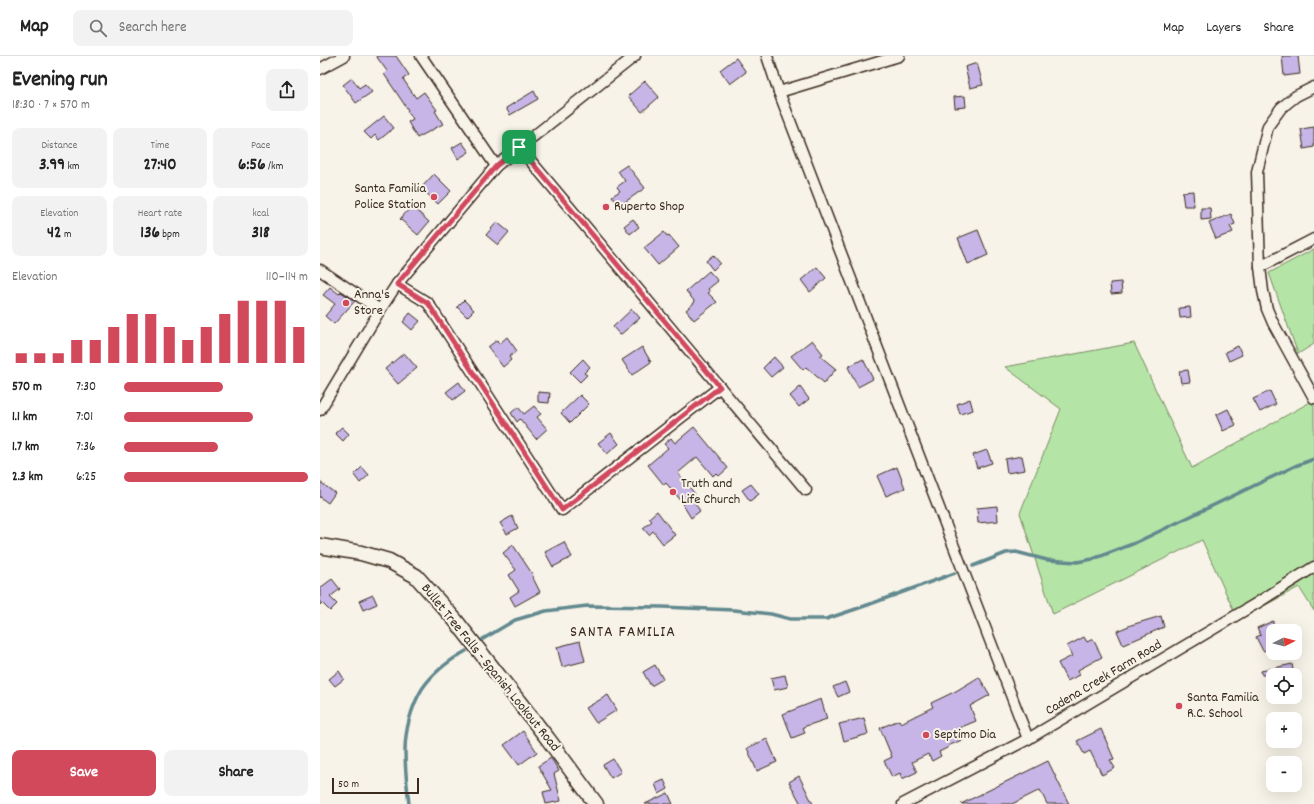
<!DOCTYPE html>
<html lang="en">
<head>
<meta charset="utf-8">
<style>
	body { margin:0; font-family:Dekko,sans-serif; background:#f2f2f2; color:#222; height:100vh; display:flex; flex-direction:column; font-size:15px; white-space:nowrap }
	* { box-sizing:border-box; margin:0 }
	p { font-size:13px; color:#767676 }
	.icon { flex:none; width:22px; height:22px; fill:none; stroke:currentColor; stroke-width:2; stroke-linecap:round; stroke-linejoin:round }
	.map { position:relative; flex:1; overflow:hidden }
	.sheet { display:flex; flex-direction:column; background:#fff; width:320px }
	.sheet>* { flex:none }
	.needle { width:26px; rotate:84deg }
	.fabs { position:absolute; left:946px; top:568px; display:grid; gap:8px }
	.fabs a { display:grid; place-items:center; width:36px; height:36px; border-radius:8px; background:#fff; box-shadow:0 4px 16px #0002; font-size:20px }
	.scale { position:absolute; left:12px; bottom:10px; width:87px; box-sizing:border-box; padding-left:4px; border:2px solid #3b2a1e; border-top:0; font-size:11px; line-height:14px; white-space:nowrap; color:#3b2a1e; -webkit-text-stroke:3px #f7f3e8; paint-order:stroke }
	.pin { position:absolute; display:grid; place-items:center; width:34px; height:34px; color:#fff; margin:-17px; border-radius:8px; box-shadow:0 2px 6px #0006 }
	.round { display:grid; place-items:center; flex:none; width:42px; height:42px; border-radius:8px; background:#f2f2f2 }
	.headline { display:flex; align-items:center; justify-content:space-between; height:68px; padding:0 12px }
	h1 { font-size:22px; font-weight:700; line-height:30px }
	.metrics { display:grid; grid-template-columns:repeat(3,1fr); gap:6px; height:68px; padding:4px 12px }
	.metrics div { display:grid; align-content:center; border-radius:8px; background:#f2f2f2; text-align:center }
	.metrics b { font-size:17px; font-weight:700 }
	.metrics small { font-size:11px; font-weight:400 }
	.metrics p { font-size:11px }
	.chart { height:112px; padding:8px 12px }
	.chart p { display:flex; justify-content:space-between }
	.chart svg { width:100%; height:72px; margin-top:4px; stroke:#d1495b; stroke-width:6 }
	.action { display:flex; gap:8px; margin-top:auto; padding:8px 12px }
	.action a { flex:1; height:46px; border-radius:8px; background:#d1495b; color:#fff; font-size:16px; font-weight:700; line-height:46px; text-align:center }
	.action a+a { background:#f2f2f2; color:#222 }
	ul { padding:0 12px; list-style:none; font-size:13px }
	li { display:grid; grid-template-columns:64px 48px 1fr; align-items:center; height:30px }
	li i { height:10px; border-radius:5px; background:#d1495b }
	header { display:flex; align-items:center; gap:24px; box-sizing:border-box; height:56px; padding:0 20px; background:#fff; border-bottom:1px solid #e0e0e0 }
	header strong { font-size:19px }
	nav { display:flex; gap:22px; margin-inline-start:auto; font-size:14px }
	.search { width:280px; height:36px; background:#f2f2f2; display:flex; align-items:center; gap:10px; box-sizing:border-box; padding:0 14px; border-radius:8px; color:#767676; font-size:15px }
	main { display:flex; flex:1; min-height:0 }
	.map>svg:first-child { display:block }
	.green { fill:#b4e5a6; stroke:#788862 }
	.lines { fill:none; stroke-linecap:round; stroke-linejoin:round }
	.stream { stroke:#62898f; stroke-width:3.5 }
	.building { fill:#c6b5e6; stroke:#3b2a1e }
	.minor-casing { stroke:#3b2a1e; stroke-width:13 }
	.secondary-casing { stroke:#3b2a1e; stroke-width:17 }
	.minor { stroke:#f7f3e8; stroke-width:10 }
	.secondary { stroke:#f7f3e8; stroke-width:14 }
	.route-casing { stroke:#fff; stroke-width:8 }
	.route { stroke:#d1495b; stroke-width:5 }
	.poi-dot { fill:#d1495b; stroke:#f7f3e8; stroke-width:1.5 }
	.labels { text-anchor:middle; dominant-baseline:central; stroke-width:4; stroke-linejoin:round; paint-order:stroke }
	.poi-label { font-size:14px; fill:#3b2a1e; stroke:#f7f3e8; text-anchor:start }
	.street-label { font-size:14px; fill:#3b2a1e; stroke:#f7f3e8 }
	.quarter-label { font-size:16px; letter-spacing:1px; fill:#3b2a1e; stroke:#f7f3e8 }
</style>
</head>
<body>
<header>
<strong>Map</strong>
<div class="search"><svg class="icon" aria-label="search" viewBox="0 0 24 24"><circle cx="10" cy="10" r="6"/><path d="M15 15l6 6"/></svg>Search here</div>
<nav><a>Map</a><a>Layers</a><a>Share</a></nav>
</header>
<main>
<section class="sheet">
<div class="headline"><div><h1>Evening run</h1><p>18:30 · 7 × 570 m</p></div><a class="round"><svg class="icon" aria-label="share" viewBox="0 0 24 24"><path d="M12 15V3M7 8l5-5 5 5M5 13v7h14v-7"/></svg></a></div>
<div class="metrics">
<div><p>Distance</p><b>3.99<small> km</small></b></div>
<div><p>Time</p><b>27:40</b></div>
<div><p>Pace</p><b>6:56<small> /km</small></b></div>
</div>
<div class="metrics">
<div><p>Elevation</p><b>42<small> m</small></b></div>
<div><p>Heart rate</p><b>136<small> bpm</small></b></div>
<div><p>kcal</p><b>318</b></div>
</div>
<div class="chart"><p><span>Elevation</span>110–114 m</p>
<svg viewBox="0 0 160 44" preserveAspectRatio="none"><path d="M5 44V38M15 44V38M25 44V38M35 44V30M45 44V30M55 44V22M65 44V14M75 44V14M85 44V22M95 44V30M105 44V22M115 44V14M125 44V6M135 44V6M145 44V6M155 44V22"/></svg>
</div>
<ul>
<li><b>570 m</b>7:30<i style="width:54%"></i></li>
<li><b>1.1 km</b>7:01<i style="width:70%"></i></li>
<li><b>1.7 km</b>7:36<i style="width:51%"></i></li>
<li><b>2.3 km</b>6:25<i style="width:100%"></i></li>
</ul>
<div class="action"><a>Save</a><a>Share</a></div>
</section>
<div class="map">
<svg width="994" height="748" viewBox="0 0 994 748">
	<rect width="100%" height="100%" fill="#f7f3e8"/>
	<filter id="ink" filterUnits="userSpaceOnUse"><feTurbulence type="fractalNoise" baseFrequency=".025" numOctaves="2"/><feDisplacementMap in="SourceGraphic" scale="8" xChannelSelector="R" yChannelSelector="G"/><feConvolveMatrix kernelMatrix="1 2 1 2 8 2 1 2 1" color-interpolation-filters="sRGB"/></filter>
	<g filter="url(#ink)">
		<g class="green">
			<polygon points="994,193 994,288 978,298 949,217"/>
			<polygon points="814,287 872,412 994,344 994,555 979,531 918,564 882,484 733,558 700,457 741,353 685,311"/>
		</g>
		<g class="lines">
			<g class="stream">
				<polyline points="653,510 686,497 696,496 727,504 757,506 773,503 815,487 975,410 994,403"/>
				<polyline points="163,583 195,564 226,555 267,550 342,551 414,554 451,558 470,563 506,563 542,551 635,517"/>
				<path d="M89 748C87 731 85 713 85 695 85 675 91 651 102 633 112 618 130 604 146 595"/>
			</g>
		</g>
		<g class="building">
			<polygon points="56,0 76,0 89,19 83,23 96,42 104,36 117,54 115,55 123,68 97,82 88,66 93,63 87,55 88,54 64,18 67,15"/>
			<polygon points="962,0 978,0 980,18 964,20"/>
			<polygon points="416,2 426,16 410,28 400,14"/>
			<polygon points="657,7 663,29 650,32 645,11"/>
			<polygon points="32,22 39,32 45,28 52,36 36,47 23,29"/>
			<polygon points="325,25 339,41 322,56 308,40"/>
			<polygon points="214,35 218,43 190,59 186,52"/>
			<polygon points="645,40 646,51 635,52 634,41"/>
			<polygon points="64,60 74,72 59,84 55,79 51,83 44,76"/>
			<polygon points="994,71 994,91 984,93 981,73"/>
			<polygon points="142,86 149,96 138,103 132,92"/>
			<polygon points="307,109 325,132 299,150 292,140 300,135 297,131 305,125 298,115"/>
			<polygon points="114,118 131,135 118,148 101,132"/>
			<polygon points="873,135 874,150 864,150 862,136"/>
			<polygon points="92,150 109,166 98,179 80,163"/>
			<polygon points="881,152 890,152 891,163 881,164"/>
			<polygon points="911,158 915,168 910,170 913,176 896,183 889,167"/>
			<polygon points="313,163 319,171 310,178 304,170"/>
			<polygon points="177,166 189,176 178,189 166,179"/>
			<polygon points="658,174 668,199 648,208 638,182"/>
			<polygon points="344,176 347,180 349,179 359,191 338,209 324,192"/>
			<polygon points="393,199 400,207 393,214 386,205"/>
			<polygon points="497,211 506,222 490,236 481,224"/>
			<polygon points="389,215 398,225 388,233 390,236 388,237 397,246 374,264 366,254 375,246 366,235"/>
			<polygon points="801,226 802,237 791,238 790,227"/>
			<polygon points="10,231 19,238 21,236 35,245 14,268 5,260 15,248 3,239"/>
			<polygon points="144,244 154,254 147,261 137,251"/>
			<polygon points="870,251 871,261 860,262 859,252"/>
			<polygon points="312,253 320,262 300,279 293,271"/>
			<polygon points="90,257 100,265 92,274 83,266"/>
			<polygon points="187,281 197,295 189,301 191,304 183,311 168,291 177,284 179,288"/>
			<polygon points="492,284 503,298 500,300 516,313 504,327 486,311 483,314 471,300"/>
			<polygon points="918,290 922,299 909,305 905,296"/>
			<polygon points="322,291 331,306 312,319 302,304"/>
			<polygon points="84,297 97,312 78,328 65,313"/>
			<polygon points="454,301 463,311 451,321 443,312"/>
			<polygon points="263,303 270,311 264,317 267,319 260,326 250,316"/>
			<polygon points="543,303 553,323 538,331 528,311"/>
			<polygon points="868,314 870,326 861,327 859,315"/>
			<polygon points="139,326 145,335 133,344 126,336"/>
			<polygon points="480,331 489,343 479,351 470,340"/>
			<polygon points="950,335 956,348 940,356 933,343"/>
			<polygon points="218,336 230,337 229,347 218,346"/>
			<polygon points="260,339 269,348 250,367 241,357"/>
			<polygon points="650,343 653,354 640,358 637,348"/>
			<polygon points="214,350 221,358 217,361 227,373 216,383 200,363 197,366 191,357 198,351 204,358"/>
			<polygon points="908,353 916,369 903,375 896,359"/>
			<polygon points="22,371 29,378 23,385 15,377"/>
			<polygon points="374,371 408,412 399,420 396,417 393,420 377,401 358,417 375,438 371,441 380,455 371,462 363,449 364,448 346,427 344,429 328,409 348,392 344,388 351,382 355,387"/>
			<polygon points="291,377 299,388 287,398 278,387"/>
			<polygon points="667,394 672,407 657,412 653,399"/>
			<polygon points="702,400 705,414 687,417 685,403"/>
			<polygon points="42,411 49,419 40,427 34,419"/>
			<polygon points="577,411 585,432 566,440 557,420"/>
			<polygon points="0,426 15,437 8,447 0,441"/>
			<polygon points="431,428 439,438 430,445 422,434"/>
			<polygon points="677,450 678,465 658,467 657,452"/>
			<polygon points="337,455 355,479 343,488 333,475 329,479 323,472 332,465 329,462"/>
			<polygon points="192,460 198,472 187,478 180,467"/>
			<polygon points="244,486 252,501 233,511 225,496"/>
			<polygon points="193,489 213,519 212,520 220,536 195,550 190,541 199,535 189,519 196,514 183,497"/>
			<polygon points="12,523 20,533 10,541 17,548 10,555 2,547 0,549 0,532"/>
			<polygon points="53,539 57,548 43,554 39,545"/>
			<polygon points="841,560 844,571 803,589 797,575 811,569"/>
			<polygon points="953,565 953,591 943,595 936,581 941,579 937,572"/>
			<polygon points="764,581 767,586 773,583 782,601 758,614 760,619 747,625 738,607 752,600 747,590"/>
			<polygon points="260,585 265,605 242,611 237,591"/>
			<polygon points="972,608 974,619 942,619 941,615"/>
			<polygon points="335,609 343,623 331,630 323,616"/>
			<polygon points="19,615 24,623 15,630 9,623"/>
			<polygon points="465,619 468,631 454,634 451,622"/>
			<polygon points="659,621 670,639 650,650 656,665 639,672 644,683 628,690 629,691 619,696 621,700 612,705 608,698 592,706 597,716 582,723 580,717 572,721 564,705 572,701 560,672 579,664 581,667 613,651 611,647 636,635"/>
			<polygon points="525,626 529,636 518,641 513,631"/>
			<polygon points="288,639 297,654 276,667 266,652"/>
			<polygon points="501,643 507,663 483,671 485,677 472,682 463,658"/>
			<polygon points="544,662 548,678 524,685 519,668"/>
			<polygon points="781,673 794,703 790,704 795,712 782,719 770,695 764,698 757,685"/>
			<polygon points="203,675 217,696 199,709 184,689"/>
			<polygon points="447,683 457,706 437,715 427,692"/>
			<polygon points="231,702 239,715 234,718 241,745 226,748 223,736 232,734 218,710"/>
			<polygon points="293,703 301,716 291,722 283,709"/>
			<polygon points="728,705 749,748 727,748 720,734 692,748 641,748"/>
			<polygon points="479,720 493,748 481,748 469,726"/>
			<polygon points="344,724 348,733 339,738 335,728"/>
			<polygon points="348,737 353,748 325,748"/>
		</g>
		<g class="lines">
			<g class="minor-casing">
				<g id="minor">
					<polyline points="101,0 176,110"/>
					<polyline points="447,0 459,36 708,683"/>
					<polyline points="0,13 24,0"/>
					<polyline points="994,31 976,40 961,52 948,70 937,116 940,211 943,235 947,253 953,267 994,342"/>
					<polyline points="459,36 579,0"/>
					<polyline points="199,91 486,434"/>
					<polyline points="940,211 994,183"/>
					<polyline points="0,214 60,254"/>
					<polyline points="77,228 108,247 242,454 400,331"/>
					<polyline points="0,354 60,254 77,228 176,110 315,0"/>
					<polyline points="583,748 708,683 937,547 994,511"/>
				</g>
			</g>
			<g class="secondary-casing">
				<polyline id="secondary" points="0,490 41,497 69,505 96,520 136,565 228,683 276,748"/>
			</g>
			<use href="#minor" class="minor"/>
			<use href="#secondary" class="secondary"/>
		</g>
	</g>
	<g class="lines" filter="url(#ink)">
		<g class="route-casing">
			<polygon id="route" points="199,91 400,331 242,454 108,247 77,228 176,110"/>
		</g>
		<use href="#route" class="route"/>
	</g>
	<g class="poi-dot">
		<circle cx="114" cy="141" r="4"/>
		<circle cx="286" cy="151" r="4"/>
		<circle cx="26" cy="247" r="4"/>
		<circle cx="353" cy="436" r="4"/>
		<circle cx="859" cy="650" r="4"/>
		<circle cx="606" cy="679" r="4"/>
	</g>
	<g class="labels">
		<g class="poi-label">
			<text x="106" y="133" text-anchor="end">Santa Familia<tspan x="106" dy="16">Police Station</tspan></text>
			<text x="294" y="151">Ruperto Shop</text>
			<text x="34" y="239">Anna's<tspan x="34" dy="16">Store</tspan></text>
			<text x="361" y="428">Truth and<tspan x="361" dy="16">Life Church</tspan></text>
			<text x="867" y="642">Santa Familia<tspan x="867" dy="16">R.C. School</tspan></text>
			<text x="614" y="679">Septimo Dia</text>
		</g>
		<g class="street-label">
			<text transform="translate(170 612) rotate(51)">Bullet Tree Falls - Spanish Lookout Road</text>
			<text transform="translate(784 622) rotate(-31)">Cadena Creek Farm Road</text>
		</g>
		<g class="quarter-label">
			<text x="303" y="576">SANTA FAMILIA</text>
		</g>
	</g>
</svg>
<div class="fabs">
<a><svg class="needle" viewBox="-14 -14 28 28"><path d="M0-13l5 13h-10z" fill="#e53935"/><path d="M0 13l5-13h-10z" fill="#767676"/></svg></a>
<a><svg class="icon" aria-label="locate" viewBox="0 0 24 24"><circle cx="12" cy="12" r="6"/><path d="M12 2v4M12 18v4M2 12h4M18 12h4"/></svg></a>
<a>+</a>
<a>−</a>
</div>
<div class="scale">50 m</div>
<div class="pin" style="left:199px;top:91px;background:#1e9e55"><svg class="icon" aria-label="arrive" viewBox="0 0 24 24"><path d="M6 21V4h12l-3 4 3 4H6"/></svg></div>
</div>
</main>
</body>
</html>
